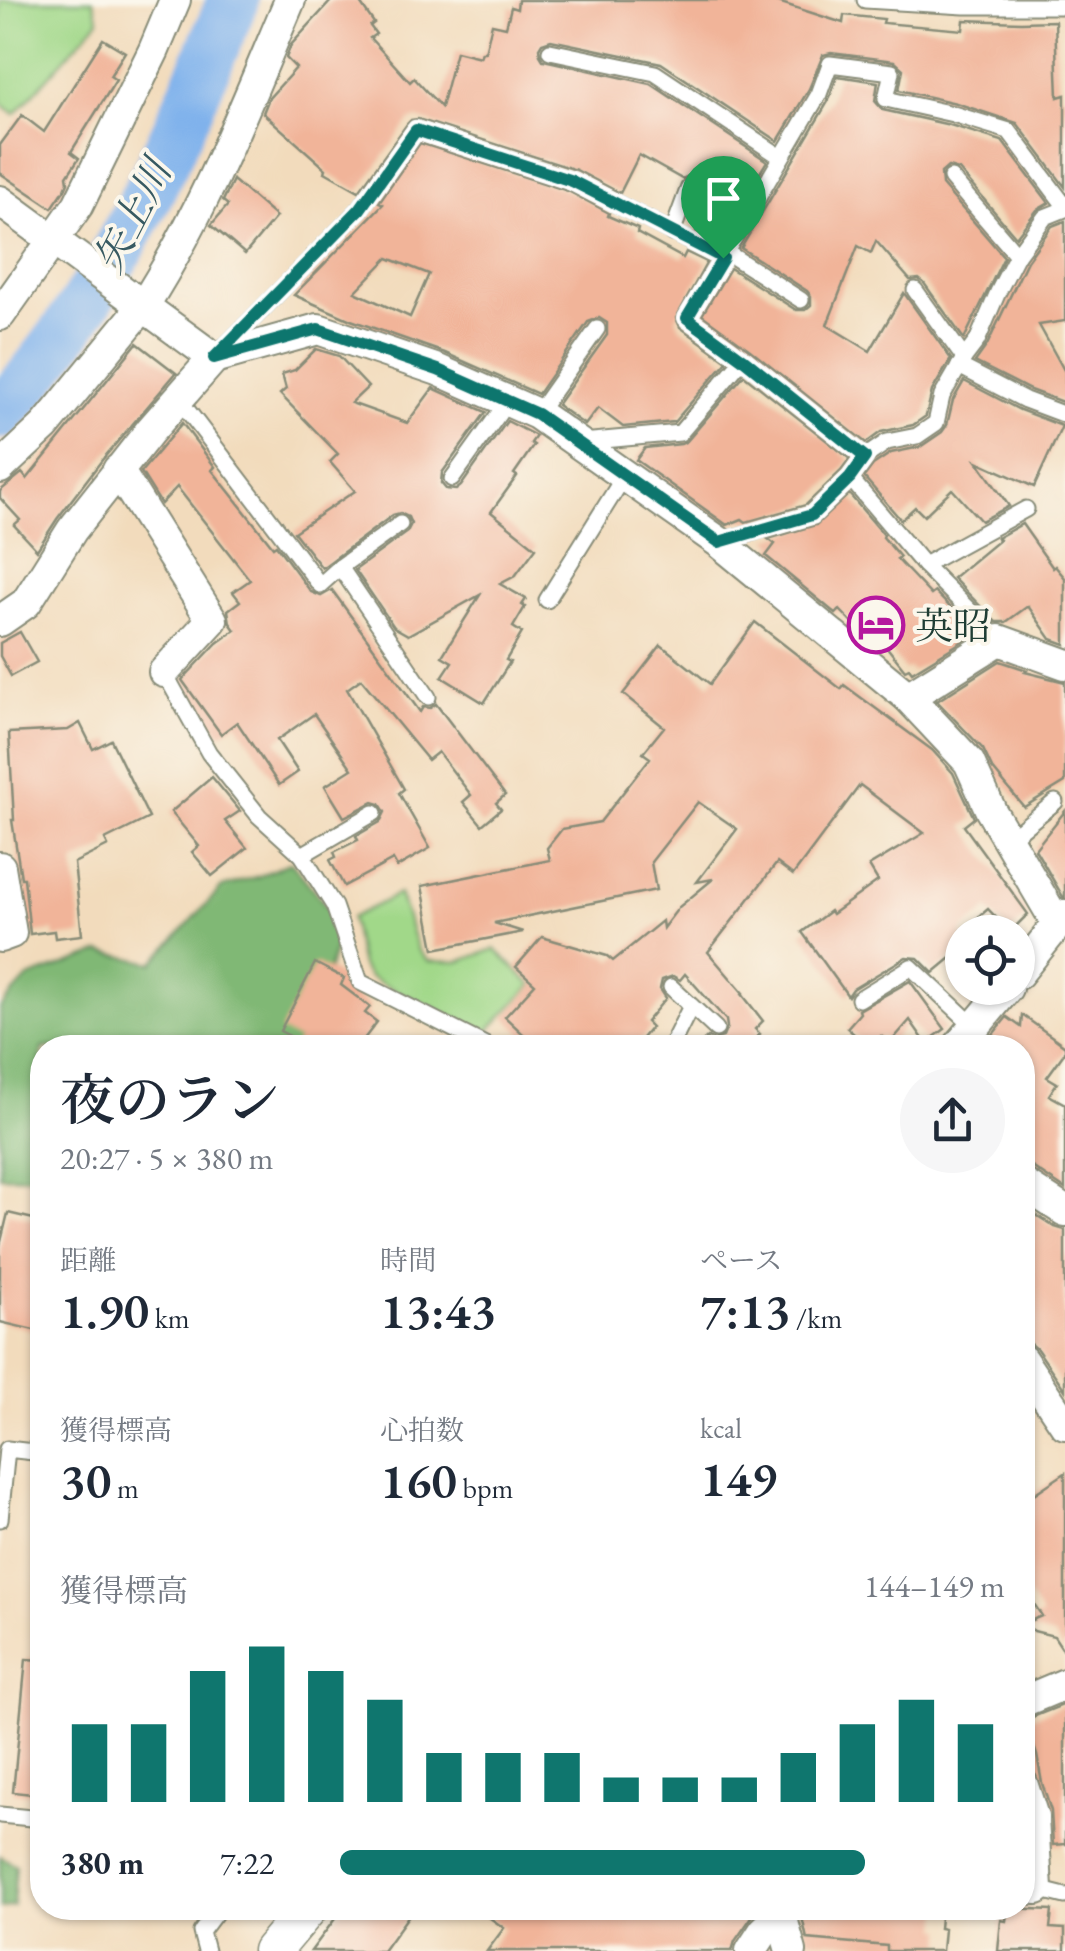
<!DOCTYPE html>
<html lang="ja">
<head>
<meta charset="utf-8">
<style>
	body { margin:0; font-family:"EB Garamond","Noto Serif JP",serif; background:#f6f6f7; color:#1f2937; height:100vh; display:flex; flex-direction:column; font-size:38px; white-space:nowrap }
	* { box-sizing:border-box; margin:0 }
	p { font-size:32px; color:#747a83 }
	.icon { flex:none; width:55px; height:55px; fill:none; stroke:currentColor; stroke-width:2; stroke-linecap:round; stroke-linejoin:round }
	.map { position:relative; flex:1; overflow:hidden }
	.details { position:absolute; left:30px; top:1035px; width:1005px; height:885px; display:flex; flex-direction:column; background:#fff; border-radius:40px; box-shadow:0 2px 8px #0004 }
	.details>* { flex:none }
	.tools { position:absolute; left:945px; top:915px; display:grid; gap:20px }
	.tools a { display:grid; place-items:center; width:90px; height:90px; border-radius:50%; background:#fff; box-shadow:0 2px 8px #0004; font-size:50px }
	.pin { position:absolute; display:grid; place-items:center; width:85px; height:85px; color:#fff; margin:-102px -42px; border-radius:50% 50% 50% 0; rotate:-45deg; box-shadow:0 0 10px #0007 }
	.pin .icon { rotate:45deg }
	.round { display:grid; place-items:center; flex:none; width:105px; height:105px; border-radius:52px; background:#f6f6f7 }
	.head { display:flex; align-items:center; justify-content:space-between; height:170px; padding:0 30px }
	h1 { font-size:55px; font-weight:600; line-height:75px }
	.metrics { display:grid; grid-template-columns:repeat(3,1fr); gap:15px; height:170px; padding:10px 30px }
	.metrics div { display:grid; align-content:center }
	.metrics b { font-size:50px; font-weight:600 }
	.metrics small { font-size:28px; font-weight:400 }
	.metrics p { font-size:28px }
	.chart { height:280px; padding:20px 30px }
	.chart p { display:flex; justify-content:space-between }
	.chart svg { width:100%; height:180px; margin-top:10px; stroke:#0f766e; stroke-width:6 }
	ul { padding:0 30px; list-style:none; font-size:32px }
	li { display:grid; grid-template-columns:160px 120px 1fr; align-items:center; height:75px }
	li i { height:25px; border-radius:12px; background:#0f766e }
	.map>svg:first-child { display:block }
	.green { fill:#a1d889; stroke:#608a5e; stroke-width:2.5 }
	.forest { fill:#80b875; stroke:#507a54; stroke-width:2.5 }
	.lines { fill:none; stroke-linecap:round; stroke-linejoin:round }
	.river { stroke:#80b2ec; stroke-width:52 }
	.building { fill:#f1b499; fill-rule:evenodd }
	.service-casing { stroke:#888c78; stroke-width:19 }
	.minor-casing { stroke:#888c78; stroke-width:34 }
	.tertiary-casing { stroke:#888c78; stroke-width:41 }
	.service { stroke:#fff; stroke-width:15 }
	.minor { stroke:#fff; stroke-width:30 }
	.tertiary { stroke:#fff; stroke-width:38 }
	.route-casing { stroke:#fff; stroke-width:20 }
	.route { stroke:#0f766e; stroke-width:12 }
	.labels { text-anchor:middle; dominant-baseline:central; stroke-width:8; stroke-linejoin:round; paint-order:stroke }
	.poi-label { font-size:38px; fill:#1f3d34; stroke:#fbf7ec; text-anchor:start }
	.water-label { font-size:40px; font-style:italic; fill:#375a62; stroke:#fbf7ec }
</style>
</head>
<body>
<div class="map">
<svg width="1065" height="1951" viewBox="0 0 1065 1951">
	<rect width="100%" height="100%" fill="#fbf7ec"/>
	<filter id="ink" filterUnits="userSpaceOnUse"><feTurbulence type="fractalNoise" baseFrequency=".01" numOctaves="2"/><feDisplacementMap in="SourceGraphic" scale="20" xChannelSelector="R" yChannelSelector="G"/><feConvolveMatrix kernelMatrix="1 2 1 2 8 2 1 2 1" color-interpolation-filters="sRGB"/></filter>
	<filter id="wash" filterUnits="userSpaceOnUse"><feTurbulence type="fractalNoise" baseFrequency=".0048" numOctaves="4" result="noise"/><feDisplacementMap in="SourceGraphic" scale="40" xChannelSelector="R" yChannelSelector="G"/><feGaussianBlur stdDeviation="2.25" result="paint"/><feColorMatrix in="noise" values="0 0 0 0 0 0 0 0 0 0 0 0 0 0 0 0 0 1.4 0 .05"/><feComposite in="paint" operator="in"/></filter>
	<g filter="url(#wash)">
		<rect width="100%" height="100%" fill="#f2dbbc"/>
		<g class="green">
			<polygon points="0,0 93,0 99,20 15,114 0,103"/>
			<polygon points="399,894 418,950 428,961 458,962 495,949 532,985 486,1033 384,985 368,976 361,966 351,918"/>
		</g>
		<g class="forest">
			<polygon points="291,862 329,909 338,937 306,1047 42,1048 42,1177 0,1176 0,1008 28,978 101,952 153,963 222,887 259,876"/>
			<polygon points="0,1856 16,1865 13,1906 0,1909"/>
		</g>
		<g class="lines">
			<path class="river" d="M0 413C111 295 172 148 233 0"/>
		</g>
		<g id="blocks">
			<g class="building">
				<polygon points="332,0 358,0 374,23 370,26 376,34 370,38 410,82 414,78 441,107 456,51 480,57 482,52 485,52 492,24 506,27 511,7 517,9 518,0 772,0 843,23 844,15 884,19 883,23 963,30 964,20 1021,22 1055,21 1058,97 1065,95 1065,187 1017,123 956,103 899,90 903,69 894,61 831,53 823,55 809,89 778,141 661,63 551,40 542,43 539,48 540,55 543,60 651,84 767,161 718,243 696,232 707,210 695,203 700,189 698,181 694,177 688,176 682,179 639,155 620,193 576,170 418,119 411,120 407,124 359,191 325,172 326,169 263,113 269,98 296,68 286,58 291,45"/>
				<polygon points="103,39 125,52 110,76 116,80 71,152 79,158 67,176 68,182 65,189 52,208 0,173 0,145 22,115 44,132"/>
				<polygon points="837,76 878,82 875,101 883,110 950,125 1002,141 1049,203 1037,210 1016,237 959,170 948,167 941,173 942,185 1004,257 964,339 924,283 919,279 910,280 876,241 871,253 858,246 827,325 870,351 904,293 951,359 932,391 926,416 913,425 881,432 866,443 750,350 702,315 730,268 796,310 805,310 811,305 811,296 807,291 741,248 829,100"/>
				<path d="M420 143 568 191 609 213 608 216 638 229 637 233 683 258 686 252 707 262 676 318 680 327 727 361 674 422 623 427 598 408 585 425 557 405 607 335V323L599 318 588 322 538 394 445 353 351 320 294 295 383 204 379 202ZM388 258 429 274 410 317 355 292Z"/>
				<polygon points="233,180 276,217 245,254 211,225 228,205 223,201"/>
				<polygon points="1065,221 1065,321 1039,325 1065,372 1065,403 1030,390 975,362 987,345 1027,261 1052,226"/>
				<polygon points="137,343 176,373 102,460 57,519 37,550 14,525 20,520 0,498 0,491 22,473 27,479"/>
				<polygon points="316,349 339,356 368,387 351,403 407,423 433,388 486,412 442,473 441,483 446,489 456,490 461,486 507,421 536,436 531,443 534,445 514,474 517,476 491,512 536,548 515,576 500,584 526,599 522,605 525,607 513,627 522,633 506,660 510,662 484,703 442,677 452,662 442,656 480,595 408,635 394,627 355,570 407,532 411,524 408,517 400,513 393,515 322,568 294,532 355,491 330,462 338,454 280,394 286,389 282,374 295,370"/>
				<polygon points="744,375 850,459 841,471 806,505 746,522 742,519 727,525 636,460 645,448 681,444 687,441"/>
				<polygon points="964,381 1020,410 1062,426 1034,487 977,461 1009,506 981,521 952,489 924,516 915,507 901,520 864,477 873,465 891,453 920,447 942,432 947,425 953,400"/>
				<polygon points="182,423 215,467 212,470 273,547 276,545 311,592 321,596 332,590 420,712 423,707 430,708 436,704 505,795 496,803 501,809 482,825 463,802 471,795 438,752 428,760 361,679 347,689 404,789 399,793 430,848 397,867 393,860 344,886 330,860 336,857 334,852 358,840 356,836 380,822 385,812 380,804 373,802 344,817 325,786 352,769 314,714 277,740 298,772 279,785 237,722 221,734 182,680 217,643 235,630 230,623 228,610 240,601 233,592 250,580 177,487 161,504 141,472"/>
				<polygon points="849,494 884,535 883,537 900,557 897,559 931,595 935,592 976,633 912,672 909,668 905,670 878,636 871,642 840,610 836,614 766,556 775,544 768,539 816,525"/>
				<polygon points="1022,524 1053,568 1055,566 1065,578 1065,644 1051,639 1028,606 1006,622 996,622 953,578 999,540 997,538"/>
				<polygon points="755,622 841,689 844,685 932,750 953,773 974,818 964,826 1028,914 1010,932 988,909 962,931 962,949 933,973 918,958 906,957 853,989 848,996 802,932 830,911 832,914 878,881 869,866 924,833 860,785 793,875 777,863 708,952 743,993 742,994 763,1021 755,1029 760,1034 745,1048 696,1048 708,1037 714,1040 723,1037 727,1027 726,1020 685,974 680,980 673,976 662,980 660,989 666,998 646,1022 651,1027 634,1048 538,1048 505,1017 535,984 516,967 542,937 607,956 613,961 662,921 663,928 679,907 713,879 697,882 737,829 698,802 651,862 656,890 494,923 523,932 434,949 422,886 550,860 547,848 562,829 600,822 650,758 643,753 664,727 623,694 661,645 710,684"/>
				<polygon points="20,632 37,662 11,676 0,656 0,643"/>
				<polygon points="1000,661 1027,670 1025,672 1065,682 1065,782 1024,807 992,768 983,749 937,701"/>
				<polygon points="80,723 93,749 111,740 149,818 105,840 108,846 74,863 82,935 55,938 54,931 30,934 24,878 21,878 12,820 14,820 9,733 68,730"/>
				<polygon points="212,777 240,811 225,821 247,848 212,876 192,852 199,846 171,812"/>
				<polygon points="1065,811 1065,897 1063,897 1035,849"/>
				<polygon points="315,963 344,978 341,985 370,1007 365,1013 377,1022 357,1048 294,1048 298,1040 280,1031"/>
				<polygon points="910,981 945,1029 926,1043 910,1020 890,1043 881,1036 870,1048 847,1028 860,1013 859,1010"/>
				<polygon points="1022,1015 1065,1046 1065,1052 1047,1077 1057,1083 1049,1095 1065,1104 1065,1189 1032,1167 1022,1164 1022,1048 982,1048 1007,1017 1021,1027"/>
				<polygon points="1022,1206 1055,1227 1065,1230 1065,1390 1037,1349 1031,1344 1022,1342"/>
				<polygon points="8,1213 42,1221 42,1332 0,1322 0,1246"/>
				<polygon points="1065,1473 1065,1653 1054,1636 1022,1628 1022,1624 1042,1616 1022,1586 1022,1502"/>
				<polygon points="26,1659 42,1660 42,1795 13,1792"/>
				<polygon points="1065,1704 1065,1844 1053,1845 1051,1811 1042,1783 1037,1755 1025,1720"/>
				<polygon points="343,1908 414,1908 383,1951 311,1951"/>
				<polygon points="476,1908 758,1908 735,1941 732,1951 487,1951 504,1928"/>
				<polygon points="800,1908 941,1908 939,1928 944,1929 942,1951 887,1951 887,1946 807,1939"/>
				<polygon points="1008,1908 1052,1910 1050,1928 1065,1929 1065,1951 998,1951 1001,1920 1006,1921"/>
			</g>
		</g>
	</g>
	<g filter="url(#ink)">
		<use href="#blocks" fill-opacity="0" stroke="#888c78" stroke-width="2.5"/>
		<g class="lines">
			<g class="service-casing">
				<g id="service">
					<polyline points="865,0 964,6 1065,6"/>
					<polyline points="550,51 655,73 781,157"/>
					<polyline points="951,178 1017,255"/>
					<polyline points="672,233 689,187"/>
					<polyline points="726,252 801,300"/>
					<polyline points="915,290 964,358"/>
					<polyline points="224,348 360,209 416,130 572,181 723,258"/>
					<polyline points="959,366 1025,400 1065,415"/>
					<polyline points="178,398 320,585 340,567 428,697"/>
					<polyline points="537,414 597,329"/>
					<polyline points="582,442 680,433 743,359"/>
					<polyline points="865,457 887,442 917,436 936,423 942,396 964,358 977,341 998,292 1017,255 1045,217 1065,209"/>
					<polyline points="850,478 924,565 999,640"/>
					<polyline points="452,479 508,401"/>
					<polyline points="719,542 812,515 850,478 865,457 743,359 687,318 819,94 830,64 892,72 886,99 953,114 1009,131 1065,206"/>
					<polyline points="924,565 1026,509"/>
					<polyline points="340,567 400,524"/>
					<polyline points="547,600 625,475"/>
					<polyline points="164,672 209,753 259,816 302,855 334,906 360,982 487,1046 493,1048"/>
					<polyline points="1008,840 1055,802"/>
					<polyline points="302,855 374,813"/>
					<polyline points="671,987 716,1029"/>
					<polyline points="859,999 911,967 975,1027"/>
					<polyline points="670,1048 691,1006"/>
					<polyline points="0,1519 7,1449 42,1453"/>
					<polyline points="0,1815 42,1819"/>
					<polyline points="1037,1889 1065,1896"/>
					<polyline points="206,1951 201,1932 219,1908"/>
				</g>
			</g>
			<g class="minor-casing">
				<g id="minor">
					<polyline points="0,201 214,358"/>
					<polyline points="0,315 78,205 154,50 175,0"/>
					<path d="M0 468 45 426 144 305C205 210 246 104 290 0"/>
					<polyline points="118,470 212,620 164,672"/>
					<polyline points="0,621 26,603 72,530 150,431 214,358 318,329 438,370 537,414 719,542 908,697 969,762 991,811 1058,925"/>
					<polyline points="908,697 999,640 1065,664"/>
					<polyline points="0,867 11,933 0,937"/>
					<polyline points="1018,974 1065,915"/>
					<polyline points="957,1048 1007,988"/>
					<polyline points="1022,1183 1065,1211"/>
					<polyline points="1022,1360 1065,1424"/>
					<polyline points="1022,1702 1065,1684"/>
					<polyline points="1022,1783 1033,1817 1037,1889 1022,1888"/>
					<polyline points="779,1908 791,1951"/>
					<polyline points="751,1951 764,1931 781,1915"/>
				</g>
			</g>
			<g class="tertiary-casing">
				<polyline id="tertiary" points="272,1951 308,1908"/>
			</g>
			<use href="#service" class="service"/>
			<use href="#minor" class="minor"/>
			<use href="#tertiary" class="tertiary"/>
		</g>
	</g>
	<g class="lines" filter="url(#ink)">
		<g class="route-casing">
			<polygon id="route" points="416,130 572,181 723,258 687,318 743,359 865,457 850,478 812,515 719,542 537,414 438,370 318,329 214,358 360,209"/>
		</g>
		<use href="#route" class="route"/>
	</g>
	<defs>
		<g id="hotel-ring" transform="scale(2.875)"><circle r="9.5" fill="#fbf7ec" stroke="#b5179e" stroke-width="1.5"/><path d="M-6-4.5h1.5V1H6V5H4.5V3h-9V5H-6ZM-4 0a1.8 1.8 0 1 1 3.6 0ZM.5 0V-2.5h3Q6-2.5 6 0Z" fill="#b5179e"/></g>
	</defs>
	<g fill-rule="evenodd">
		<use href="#hotel-ring" x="876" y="625"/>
	</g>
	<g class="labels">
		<g class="poi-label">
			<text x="915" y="625">英昭</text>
		</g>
		<g class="water-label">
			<text transform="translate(132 216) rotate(-63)">矢上川</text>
		</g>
	</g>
</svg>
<div class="tools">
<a><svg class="icon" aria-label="locate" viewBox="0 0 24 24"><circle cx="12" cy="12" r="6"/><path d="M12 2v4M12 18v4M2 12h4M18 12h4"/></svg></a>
</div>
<div class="pin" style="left:723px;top:258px;background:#1e9e55"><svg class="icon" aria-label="arrive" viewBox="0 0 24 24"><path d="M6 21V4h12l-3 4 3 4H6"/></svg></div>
<section class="details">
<div class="head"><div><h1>夜のラン</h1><p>20:27 · 5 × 380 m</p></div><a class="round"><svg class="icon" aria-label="share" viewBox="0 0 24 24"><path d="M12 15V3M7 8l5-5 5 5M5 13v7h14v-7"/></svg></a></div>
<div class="metrics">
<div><p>距離</p><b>1.90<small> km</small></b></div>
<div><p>時間</p><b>13:43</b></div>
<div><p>ペース</p><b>7:13<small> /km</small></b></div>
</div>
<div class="metrics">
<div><p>獲得標高</p><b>30<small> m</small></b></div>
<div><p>心拍数</p><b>160<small> bpm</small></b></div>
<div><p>kcal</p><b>149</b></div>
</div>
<div class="chart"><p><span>獲得標高</span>144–149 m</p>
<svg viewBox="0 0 160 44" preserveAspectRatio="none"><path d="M5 44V25M15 44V25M25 44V12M35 44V6M45 44V12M55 44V19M65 44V32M75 44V32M85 44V32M95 44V38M105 44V38M115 44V38M125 44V32M135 44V25M145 44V19M155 44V25"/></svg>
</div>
<ul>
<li><b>380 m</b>7:22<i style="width:79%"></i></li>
</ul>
</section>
</div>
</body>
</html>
